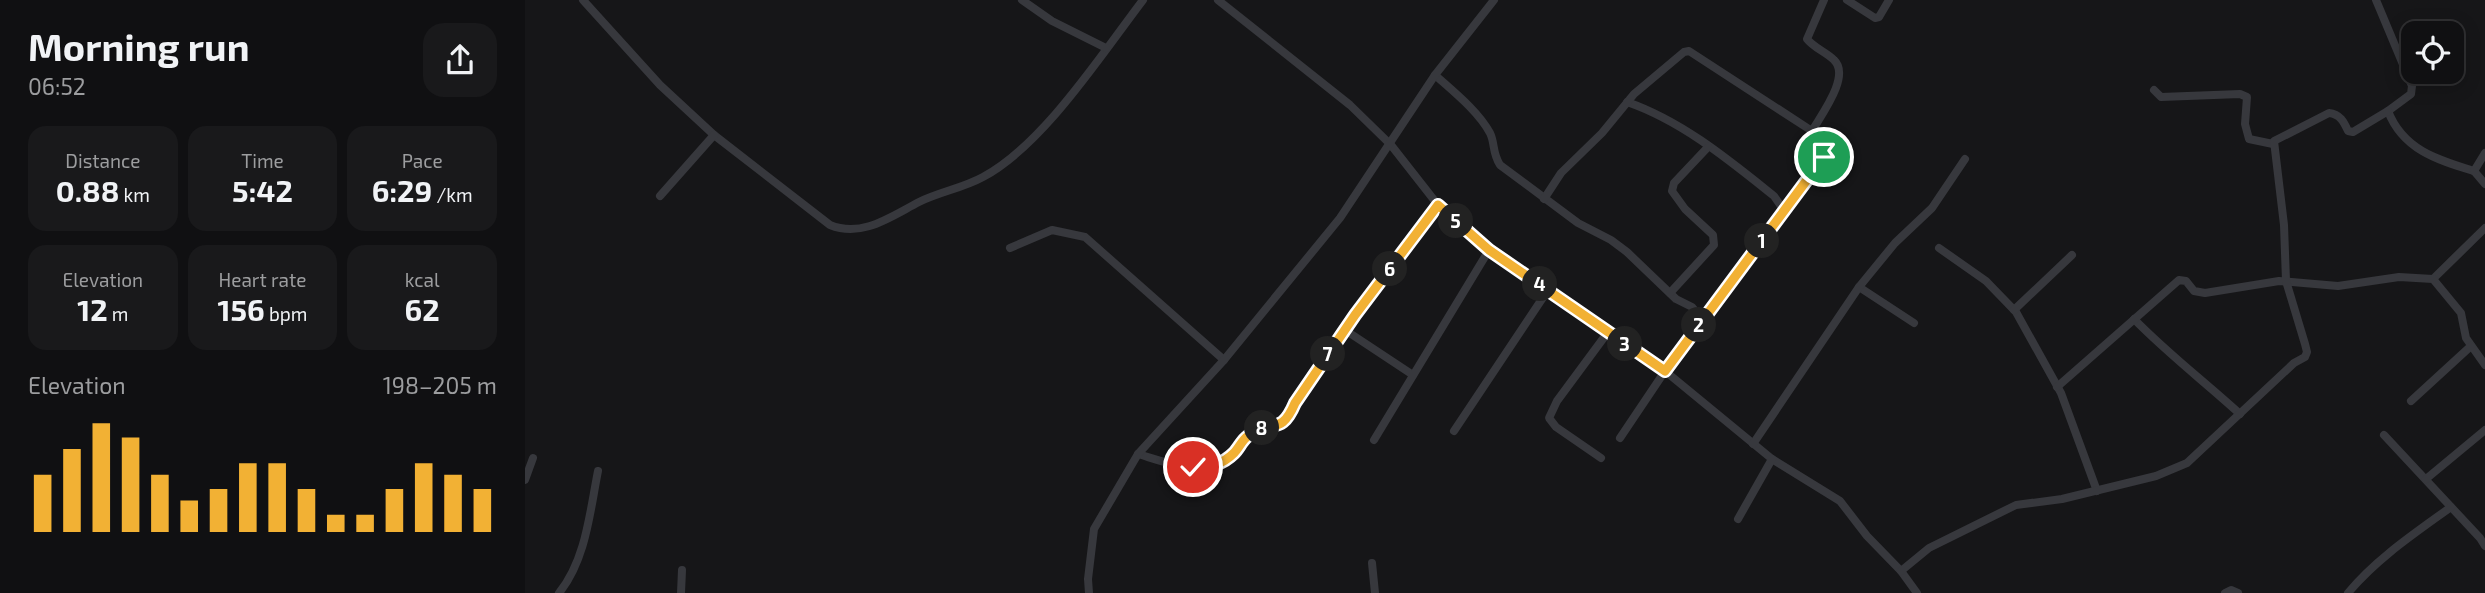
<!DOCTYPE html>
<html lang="en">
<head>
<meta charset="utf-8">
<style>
	body { margin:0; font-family:"Exo 2",sans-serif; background:#19191b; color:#f1f3f6; height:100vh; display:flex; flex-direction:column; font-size:26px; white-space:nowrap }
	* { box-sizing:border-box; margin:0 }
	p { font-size:23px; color:#9c9d9f }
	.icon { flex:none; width:38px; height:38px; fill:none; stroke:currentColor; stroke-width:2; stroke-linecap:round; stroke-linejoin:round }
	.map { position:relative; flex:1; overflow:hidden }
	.drawer { display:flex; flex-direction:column; background:#101012; width:525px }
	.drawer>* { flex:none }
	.buttons { position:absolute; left:1876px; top:21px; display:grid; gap:14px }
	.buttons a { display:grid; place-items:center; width:63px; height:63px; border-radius:14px; background:#101012; box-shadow:0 4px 18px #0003,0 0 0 2px #303032; font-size:35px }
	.pin { position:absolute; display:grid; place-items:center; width:60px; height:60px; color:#fff; margin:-30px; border:4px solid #fff; border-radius:50%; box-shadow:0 2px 7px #0007 }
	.km { position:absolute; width:35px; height:35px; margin:-18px; border-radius:50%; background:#222; color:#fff; font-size:19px; line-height:35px; text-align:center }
	.round { display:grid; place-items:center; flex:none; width:74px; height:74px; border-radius:21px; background:#19191b }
	.head { display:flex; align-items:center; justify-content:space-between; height:119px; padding:0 28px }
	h1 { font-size:38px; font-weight:700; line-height:52px }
	.stats { display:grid; grid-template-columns:repeat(3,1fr); gap:10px; height:119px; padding:7px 28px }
	.stats div { display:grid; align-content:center; border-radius:18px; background:#19191b; text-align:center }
	.stats b { font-size:30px; font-weight:700 }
	.stats small { font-size:19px; font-weight:400 }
	.stats p { font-size:19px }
	.chart { height:196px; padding:14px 28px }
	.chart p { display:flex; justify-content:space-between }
	.chart svg { width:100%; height:126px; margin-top:7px; stroke:#f2b134; stroke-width:6 }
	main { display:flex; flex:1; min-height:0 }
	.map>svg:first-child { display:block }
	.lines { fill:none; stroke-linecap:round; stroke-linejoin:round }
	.minor { stroke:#37383d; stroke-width:8 }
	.route-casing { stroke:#fff; stroke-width:14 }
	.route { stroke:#f2b134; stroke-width:9 }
</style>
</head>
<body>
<main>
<section class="drawer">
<div class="head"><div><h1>Morning run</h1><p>06:52</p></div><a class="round"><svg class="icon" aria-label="share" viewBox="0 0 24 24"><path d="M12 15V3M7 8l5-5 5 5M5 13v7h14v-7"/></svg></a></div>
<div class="stats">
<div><p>Distance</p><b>0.88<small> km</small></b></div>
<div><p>Time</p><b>5:42</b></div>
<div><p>Pace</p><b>6:29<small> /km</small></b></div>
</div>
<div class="stats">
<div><p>Elevation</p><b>12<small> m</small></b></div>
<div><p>Heart rate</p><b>156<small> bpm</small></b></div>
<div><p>kcal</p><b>62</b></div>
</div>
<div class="chart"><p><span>Elevation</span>198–205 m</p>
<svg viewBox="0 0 160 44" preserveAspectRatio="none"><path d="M5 44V24M15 44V15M25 44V6M35 44V11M45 44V24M55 44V33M65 44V29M75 44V20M85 44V20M95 44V29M105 44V38M115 44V38M125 44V29M135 44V20M145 44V24M155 44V29"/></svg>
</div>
</section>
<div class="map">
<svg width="1960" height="593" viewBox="0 0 1960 593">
	<rect width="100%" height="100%" fill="#161618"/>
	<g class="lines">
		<g class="minor">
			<path d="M58 0 135 85 189 135 305 225C337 238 365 217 394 202 414 192 438 188 458 177 518 145 576 55 618 0"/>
			<polyline points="497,0 527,21 581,48"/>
			<polyline points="693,0 825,105 866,145 913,205 964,250 1140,371 1247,459 1315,501 1342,536 1376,571 1392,593"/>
			<polyline points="1322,0 1350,18 1354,17 1364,0"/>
			<path d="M1851 0 1887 86 1886 94 1863 111C1878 150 1913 160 1949 171"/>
			<path d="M910 75C929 92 953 111 965 133 970 143 967 152 975 165L1053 223 1086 240 1102 252 1151 299 1167 307 1177 320"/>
			<polyline points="1629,90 1636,97 1715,94 1722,97 1720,124 1724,139 1748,144"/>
			<path d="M1102 102C1157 121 1204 160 1249 196L1260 212"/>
			<path d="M1287 131C1296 115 1326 76 1309 60 1301 52 1289 48 1282 39L1299 0"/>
			<polyline points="1960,153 1949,171 1960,184"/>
			<polyline points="135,196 189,135"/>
			<polyline points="1019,199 1036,173 1077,133 1109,94 1159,52 1164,51 1287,131 1298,143 1299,157 1140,371 1095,438"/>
			<polyline points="485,248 527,230 560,237 699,360"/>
			<polyline points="1414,248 1461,281 1491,312 1536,393 1572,491"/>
			<polyline points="1908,279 1960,228"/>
			<polyline points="1334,287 1389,323"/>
			<polyline points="1145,293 1189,245 1188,235 1160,209 1147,191 1149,183 1183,147"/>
			<polyline points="1489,310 1547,255"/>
			<path d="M1609 319C1642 353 1680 382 1715 414"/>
			<polyline points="820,330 888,375"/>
			<polyline points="1532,387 1654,280 1661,281 1669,291 1680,293 1754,281 1813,286 1874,277 1908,279 1936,313 1941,338 1960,365"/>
			<polyline points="1886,401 1946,346"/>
			<polyline points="929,431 1023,290"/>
			<polyline points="1859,435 1955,538 1960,546"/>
			<polyline points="849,440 964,250"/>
			<polyline points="1228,444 1334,287 1370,243 1407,208 1440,159"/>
			<path d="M613 454C637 461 669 474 694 464 707 459 712 446 722 437 731 428 745 426 758 424L830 315 913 205"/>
			<polyline points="1076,458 1031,427 1024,418 1032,401 1083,332"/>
			<polyline points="1901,479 1960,430"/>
			<polyline points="0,480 8,458"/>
			<polyline points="1213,519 1247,459"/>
			<polyline points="847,563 850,593"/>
			<path d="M1376 571 1404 548 1491 505 1537 499 1631 476 1662 463 1769 363 1780 357 1782 352 1780 344 1761 281 1759 225 1749 141 1804 113C1815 114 1819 122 1823 131L1828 132 1863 111"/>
			<path d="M34 593C61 560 65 511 73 471"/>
			<polyline points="156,593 157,570"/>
			<polyline points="564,593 563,579 569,529 613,454 699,360 815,218 910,75 969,0"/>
			<polyline points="1700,593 1706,590 1713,593"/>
			<path d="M1823 593C1851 559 1890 533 1926 507"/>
		</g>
	</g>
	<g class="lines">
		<g class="route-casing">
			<path id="route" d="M668 467C685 467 697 465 709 453 714 448 717 440 723 436 747 417 755 438 770 403L830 315 913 205 964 250 1140 371 1299 157"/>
		</g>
		<use href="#route" class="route"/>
	</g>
</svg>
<div class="buttons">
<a><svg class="icon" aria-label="locate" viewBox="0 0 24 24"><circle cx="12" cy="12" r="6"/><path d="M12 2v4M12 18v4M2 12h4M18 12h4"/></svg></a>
</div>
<div class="pin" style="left:1299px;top:157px;background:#1e9e55"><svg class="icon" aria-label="arrive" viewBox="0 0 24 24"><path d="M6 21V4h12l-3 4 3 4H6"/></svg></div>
<div class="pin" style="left:668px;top:467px;background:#d93025"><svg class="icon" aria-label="check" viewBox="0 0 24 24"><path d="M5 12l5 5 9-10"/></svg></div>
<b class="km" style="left:1237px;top:241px">1</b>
<b class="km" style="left:1174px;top:325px">2</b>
<b class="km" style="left:1100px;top:344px">3</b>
<b class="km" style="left:1015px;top:284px">4</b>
<b class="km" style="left:931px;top:221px">5</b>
<b class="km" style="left:865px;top:269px">6</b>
<b class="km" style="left:803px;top:354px">7</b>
<b class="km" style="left:737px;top:428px">8</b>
</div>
</main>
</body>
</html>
